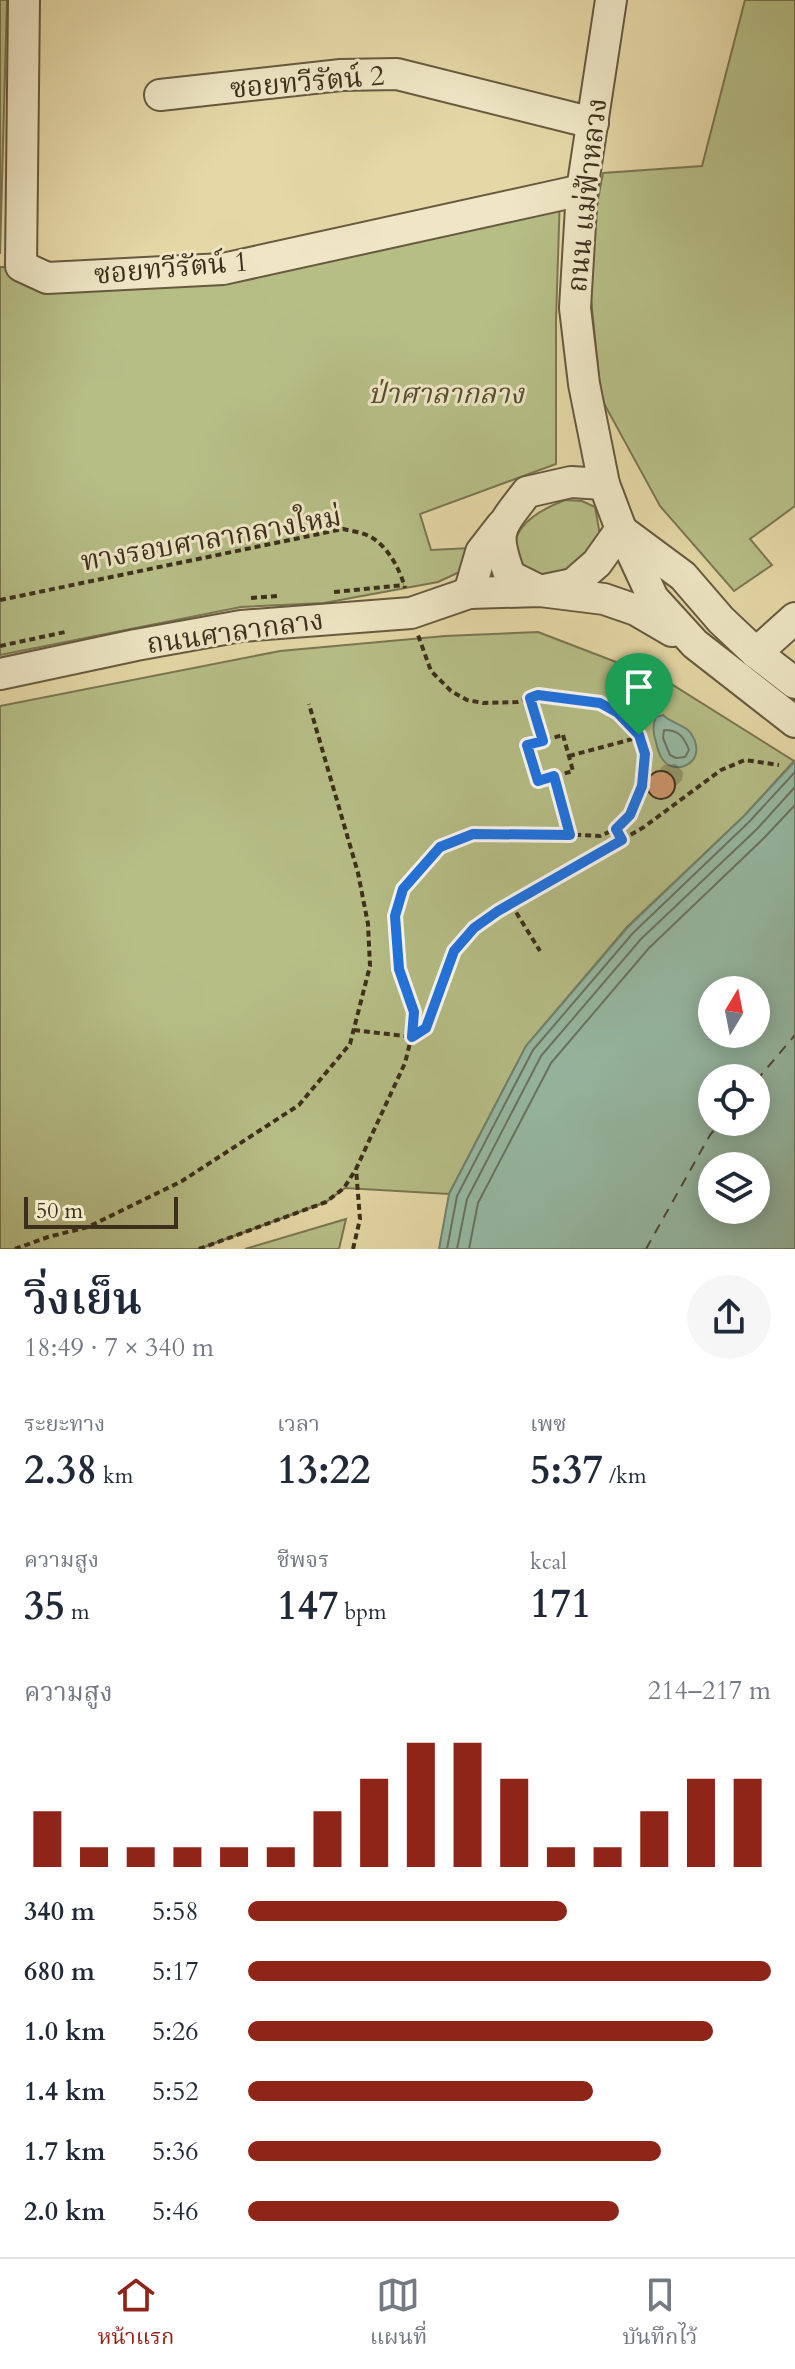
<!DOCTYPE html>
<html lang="th">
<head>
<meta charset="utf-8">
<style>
	body { margin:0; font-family:Cardo,"Noto Serif Thai",serif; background:#f6f6f7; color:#1f2937; height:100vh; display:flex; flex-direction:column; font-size:30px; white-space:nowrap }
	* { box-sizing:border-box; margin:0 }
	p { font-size:26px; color:#747a83 }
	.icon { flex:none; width:44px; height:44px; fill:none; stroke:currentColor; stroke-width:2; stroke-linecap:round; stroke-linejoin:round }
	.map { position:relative; height:1249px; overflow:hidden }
	.drawer { display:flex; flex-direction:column; background:#fff; flex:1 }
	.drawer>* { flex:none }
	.needle { width:52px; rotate:10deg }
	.fabs { position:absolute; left:698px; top:976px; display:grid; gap:16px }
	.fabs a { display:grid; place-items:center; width:72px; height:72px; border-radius:50%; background:#fff; box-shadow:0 4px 20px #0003; font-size:40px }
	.scale { position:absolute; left:24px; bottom:20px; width:154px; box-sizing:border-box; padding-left:8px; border:4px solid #3d2f1d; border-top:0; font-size:22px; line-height:28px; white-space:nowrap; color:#3d2f1d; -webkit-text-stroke:6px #eee6c5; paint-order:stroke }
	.pin { position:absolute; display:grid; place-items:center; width:68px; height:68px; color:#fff; margin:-82px -34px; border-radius:50% 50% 50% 0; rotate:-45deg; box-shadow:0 0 8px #0007 }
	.pin .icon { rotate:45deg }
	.round { display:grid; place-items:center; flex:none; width:84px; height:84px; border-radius:42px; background:#f6f6f7 }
	.headline { display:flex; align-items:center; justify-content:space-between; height:136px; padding:0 24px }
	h1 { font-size:44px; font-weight:600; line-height:60px }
	.figures { display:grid; grid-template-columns:repeat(3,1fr); gap:12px; height:136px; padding:8px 24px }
	.figures div { display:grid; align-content:center }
	.figures b { font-size:40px; font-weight:600 }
	.figures small { font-size:22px; font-weight:400 }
	.figures p { font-size:22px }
	.chart { height:224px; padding:16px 24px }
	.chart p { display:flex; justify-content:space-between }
	.chart svg { width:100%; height:144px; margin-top:8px; stroke:#8f2418; stroke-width:6 }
	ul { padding:0 24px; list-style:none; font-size:26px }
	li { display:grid; grid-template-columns:128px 96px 1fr; align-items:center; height:60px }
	li i { height:20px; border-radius:10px; background:#8f2418 }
	.tabs { display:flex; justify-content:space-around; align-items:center; height:112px; border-top:2px solid #e0e1e3; background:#fff; font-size:22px; color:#747a83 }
	.tabs a { display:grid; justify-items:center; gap:4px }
	.tabs .on { color:#8f2418 }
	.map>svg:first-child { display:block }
	.green { fill:#b6be86; stroke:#7a7652; stroke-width:2 }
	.water { fill:#96baa5; stroke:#72826f; stroke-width:2; fill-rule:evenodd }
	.shadow { fill:#0003 }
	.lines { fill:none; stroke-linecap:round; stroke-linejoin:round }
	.shore { stroke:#6a7461; stroke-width:2 }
	.ferry { stroke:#4f4b38; stroke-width:2; stroke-dasharray:10 8; stroke-linecap:butt }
	.building { fill:#cf956c; stroke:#3d2f1d; stroke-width:2 }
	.minor-casing { stroke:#67593f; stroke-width:34 }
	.path { stroke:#3d2f1d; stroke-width:4; stroke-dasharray:6 4; stroke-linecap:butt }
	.minor { stroke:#eee6c5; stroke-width:30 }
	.route-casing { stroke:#fff; stroke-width:16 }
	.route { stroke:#1a73e8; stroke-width:10 }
	.labels { text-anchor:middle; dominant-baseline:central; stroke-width:6; stroke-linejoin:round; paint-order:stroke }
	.street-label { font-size:28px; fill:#3d2f1d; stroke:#eee6c5 }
	.park-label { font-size:28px; font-style:italic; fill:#554c32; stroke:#eee6c5 }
</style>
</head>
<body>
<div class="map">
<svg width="795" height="1249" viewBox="0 0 795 1249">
	<rect width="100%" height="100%" fill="#e5d8a6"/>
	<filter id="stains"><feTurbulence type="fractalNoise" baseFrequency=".0025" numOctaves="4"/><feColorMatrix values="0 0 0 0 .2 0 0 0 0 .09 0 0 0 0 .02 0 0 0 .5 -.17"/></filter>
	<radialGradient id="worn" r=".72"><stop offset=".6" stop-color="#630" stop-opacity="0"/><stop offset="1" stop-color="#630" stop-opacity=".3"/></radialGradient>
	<g class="green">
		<polygon points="0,0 7,0 0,254"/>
		<polygon points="745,0 795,0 795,506 750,539 772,565 734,591 660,506 601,398 587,258 603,173 702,166"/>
		<polygon points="560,195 556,320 556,464 420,514 431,550 470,548 468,568 438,582 324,603 241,607 0,655 0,267 223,269"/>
		<path d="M565 500 582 501 595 507 600 535C593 545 586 558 577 566 559 581 535 580 521 562 517 557 513 551 514 545 518 521 545 508 565 500Z"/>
		<polygon points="538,632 668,682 794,761 744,816 627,927 526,1046 449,1194 345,1188 326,1202 199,1249 0,1249 0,706 280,651 445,636"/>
		<polygon points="346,1219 339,1249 245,1249"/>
	</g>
	<g class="water">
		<path d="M663 715C671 723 683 724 690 732 711 762 675 777 663 760 660 756 657 747 656 742 653 733 652 725 656 717Z"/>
		<path d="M795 761V1249H439L449 1194 526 1046 628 927 744 816ZM712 990H756V1034H712ZM712 1078H756V1122H712ZM712 1166H756V1210H712Z"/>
	</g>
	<polygon class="shadow" points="676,764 683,772 682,780 666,796 654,795 649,789 650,780 664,765"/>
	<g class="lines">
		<g class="shore">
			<path d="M664 730C679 730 684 737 689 750L685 757 676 758 670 755 663 738Z"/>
			<polyline points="447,1249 457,1196 533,1050 633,933 749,822 795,772"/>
			<polyline points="457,1249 467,1199 541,1056 641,939 757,829 795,787"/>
			<polyline points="469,1249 478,1203 551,1063 649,948 764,838 795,805"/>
		</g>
		<g class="ferry">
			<polyline points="756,1081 795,1035"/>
			<polyline points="646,1249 710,1135 721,1122"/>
		</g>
	</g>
	<circle class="building" cx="661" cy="785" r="14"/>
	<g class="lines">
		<g class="minor-casing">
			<g id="minor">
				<polyline points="24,0 21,266 47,278 223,269 582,190"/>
				<polyline points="611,0 582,190 575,308 584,384 604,484 621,529 653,598 695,644 795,722"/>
				<polyline points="160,95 341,75 397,74 593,123"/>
				<path d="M604 484 571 482 527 492C499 529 493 530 510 576L540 591 573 584 597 563 621 529"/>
				<polyline points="625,533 683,576 721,620 756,653 795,683"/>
				<polyline points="469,593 481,552 502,525"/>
				<polyline points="756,653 795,618"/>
				<polyline points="0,674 136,645 241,626 411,613 469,593 540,591 604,599 636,610 672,631"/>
			</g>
		</g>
		<g class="path">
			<polyline points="334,592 404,585"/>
			<polyline points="251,598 278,596"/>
			<path d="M0 600 343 529C351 531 361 532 369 536 387 545 400 569 405 588"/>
			<polyline points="0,646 65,632"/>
			<polyline points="530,698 543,741"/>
			<polygon points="563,735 573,771 538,781 527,745"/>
			<polyline points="569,756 640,737"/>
			<polyline points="554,776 570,835"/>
			<polyline points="511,904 540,951"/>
			<polyline points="354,1030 412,1037 426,1028 454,951 474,928 498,911 644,827 721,770 745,760 779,765"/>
			<polyline points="15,1249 48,1237 88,1227 182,1181 299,1105 350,1044 370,966 368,924 358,873 309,704"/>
			<polyline points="199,1249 326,1202 344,1188 356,1169 405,1063 413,1031 414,1012 399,969 395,916 403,889 440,847 473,834 539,833 600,836 616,829 630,815 642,786 645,754 639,735 618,713 600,703 569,697 538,695 517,702 483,703 467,700 451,691 431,671 418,635"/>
			<polyline points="353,1249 360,1219 356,1169"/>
		</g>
		<use href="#minor" class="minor"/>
	</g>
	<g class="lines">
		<g class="route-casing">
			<polygon id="route" points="538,695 600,703 618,713 639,735 645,754 642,786 630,815 616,829 622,840 498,911 474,928 454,951 426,1028 412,1037 414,1012 399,969 395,916 403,889 440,847 473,834 570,835 554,776 538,781 527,745 543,741 530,698"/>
		</g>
		<use href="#route" class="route"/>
	</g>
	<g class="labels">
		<g class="street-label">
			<text transform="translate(307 82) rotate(-5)">ซอยทวีรัตน์ 2</text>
			<text transform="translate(587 195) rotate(-84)">ถนน แม่ฟ้าหลวง</text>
			<text transform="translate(171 268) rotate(-5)">ซอยทวีรัตน์ 1</text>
			<text transform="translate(211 539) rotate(-10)">ทางรอบศาลากลางใหม่</text>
			<text transform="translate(235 632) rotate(-8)">ถนนศาลากลาง</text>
		</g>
		<g class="park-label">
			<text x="446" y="394">ป่าศาลากลาง</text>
		</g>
	</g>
	<rect width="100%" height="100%" filter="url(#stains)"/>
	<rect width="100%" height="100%" fill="url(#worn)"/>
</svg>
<div class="fabs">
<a><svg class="needle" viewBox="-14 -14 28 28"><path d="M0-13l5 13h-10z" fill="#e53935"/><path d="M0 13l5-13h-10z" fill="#747a83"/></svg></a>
<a><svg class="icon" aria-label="locate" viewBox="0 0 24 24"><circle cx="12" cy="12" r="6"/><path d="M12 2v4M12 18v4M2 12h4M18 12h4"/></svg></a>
<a><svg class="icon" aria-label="layers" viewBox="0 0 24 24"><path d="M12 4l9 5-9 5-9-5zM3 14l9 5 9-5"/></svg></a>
</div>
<div class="scale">50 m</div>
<div class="pin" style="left:639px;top:735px;background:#1e9e55"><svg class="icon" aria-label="arrive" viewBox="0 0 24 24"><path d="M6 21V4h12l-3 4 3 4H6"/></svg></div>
</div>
<section class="drawer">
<div class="headline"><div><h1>วิ่งเย็น</h1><p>18:49 · 7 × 340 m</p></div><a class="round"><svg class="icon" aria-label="share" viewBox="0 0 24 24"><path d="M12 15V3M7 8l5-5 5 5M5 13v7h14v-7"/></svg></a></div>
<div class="figures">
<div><p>ระยะทาง</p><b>2.38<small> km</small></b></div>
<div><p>เวลา</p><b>13:22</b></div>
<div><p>เพซ</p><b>5:37<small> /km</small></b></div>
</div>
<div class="figures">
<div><p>ความสูง</p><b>35<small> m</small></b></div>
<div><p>ชีพจร</p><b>147<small> bpm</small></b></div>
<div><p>kcal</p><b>171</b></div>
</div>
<div class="chart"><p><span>ความสูง</span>214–217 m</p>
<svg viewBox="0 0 160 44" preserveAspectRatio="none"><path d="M5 44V27M15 44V38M25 44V38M35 44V38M45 44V38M55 44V38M65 44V27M75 44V17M85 44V6M95 44V6M105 44V17M115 44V38M125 44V38M135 44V27M145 44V17M155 44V17"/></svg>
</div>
<ul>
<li><b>340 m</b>5:58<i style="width:61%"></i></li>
<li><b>680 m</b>5:17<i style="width:100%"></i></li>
<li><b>1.0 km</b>5:26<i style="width:89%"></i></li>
<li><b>1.4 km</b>5:52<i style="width:66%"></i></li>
<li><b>1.7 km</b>5:36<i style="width:79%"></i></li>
<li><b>2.0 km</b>5:46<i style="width:71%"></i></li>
</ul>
</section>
<nav class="tabs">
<a class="on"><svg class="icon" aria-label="home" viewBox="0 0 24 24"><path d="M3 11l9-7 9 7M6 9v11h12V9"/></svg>หน้าแรก</a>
<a><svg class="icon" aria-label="map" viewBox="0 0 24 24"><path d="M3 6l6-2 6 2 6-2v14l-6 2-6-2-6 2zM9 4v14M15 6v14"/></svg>แผนที่</a>
<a><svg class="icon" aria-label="saved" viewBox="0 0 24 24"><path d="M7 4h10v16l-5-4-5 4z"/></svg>บันทึกไว้</a>
</nav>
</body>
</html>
